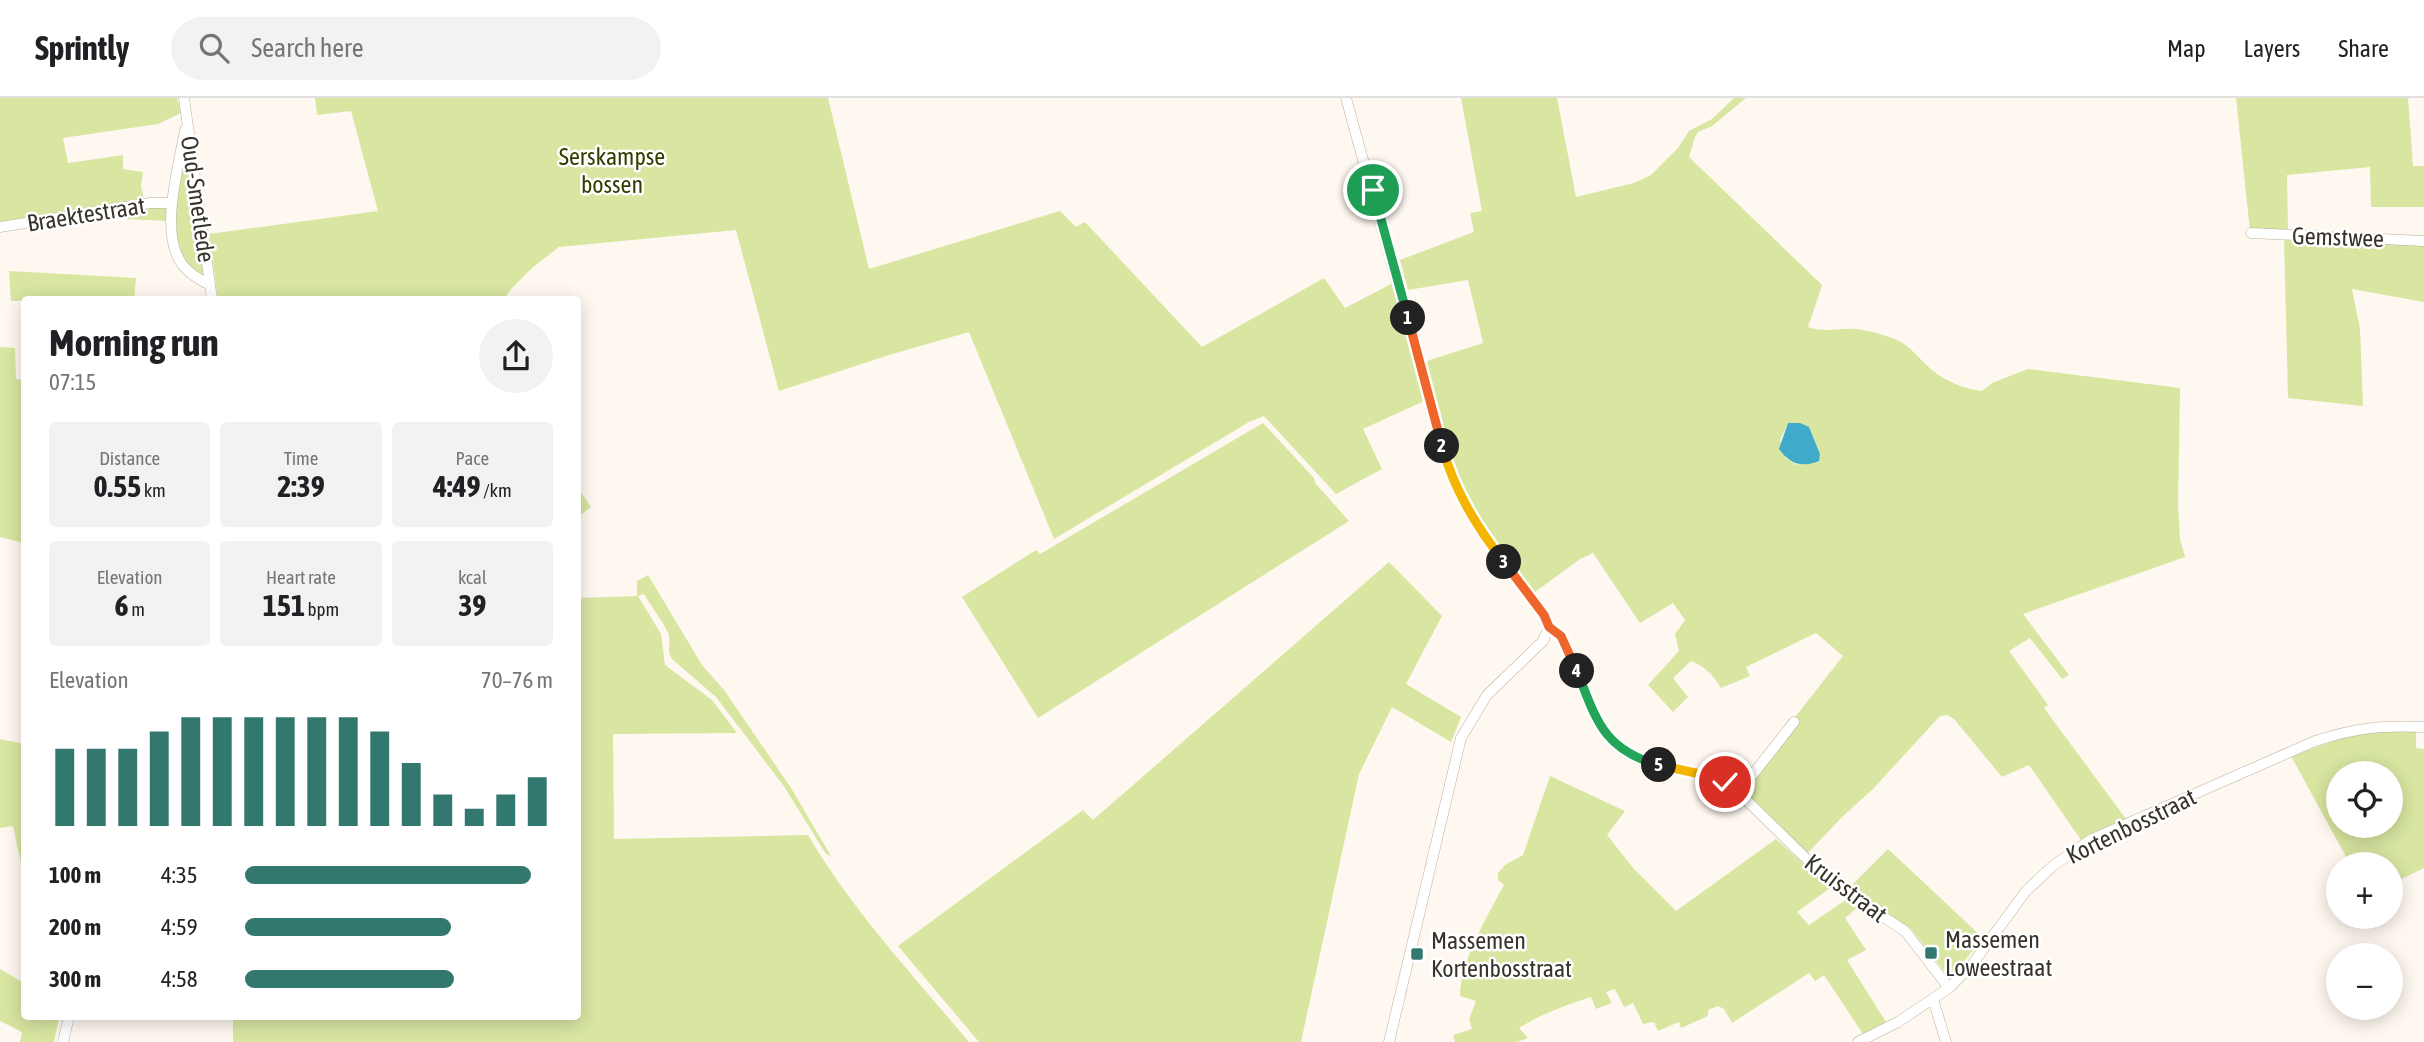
<!DOCTYPE html>
<html lang="en">
<head>
<meta charset="utf-8">
<style>
	body { margin:0; font-family:"Asap Condensed",sans-serif; background:#f2f2f2; color:#202124; height:100vh; display:flex; flex-direction:column; font-size:26px; white-space:nowrap }
	* { box-sizing:border-box; margin:0 }
	p { font-size:23px; color:#757577 }
	.icon { flex:none; width:38px; height:38px; fill:none; stroke:currentColor; stroke-width:2; stroke-linecap:round; stroke-linejoin:round }
	.map { position:relative; flex:1; overflow:hidden }
	.panel { position:absolute; left:21px; top:198px; width:560px; height:724px; display:flex; flex-direction:column; background:#fff; border-radius:7px; box-shadow:0 4px 18px #0003 }
	.panel>* { flex:none }
	.tools { position:absolute; left:2326px; top:663px; display:grid; gap:14px }
	.tools a { display:grid; place-items:center; width:77px; height:77px; border-radius:50%; background:#fff; box-shadow:0 4px 18px #0003; font-size:35px }
	.pin { position:absolute; display:grid; place-items:center; width:60px; height:60px; color:#fff; margin:-30px; border:4px solid #fff; border-radius:50%; box-shadow:0 2px 7px #0007 }
	.km { position:absolute; width:35px; height:35px; margin:-18px; border-radius:50%; background:#222; color:#fff; font-size:19px; line-height:35px; text-align:center }
	.round { display:grid; place-items:center; flex:none; width:74px; height:74px; border-radius:37px; background:#f2f2f2 }
	.summary { display:flex; align-items:center; justify-content:space-between; height:119px; padding:0 28px }
	h1 { font-size:38px; font-weight:700; line-height:52px }
	.metrics { display:grid; grid-template-columns:repeat(3,1fr); gap:10px; height:119px; padding:7px 28px }
	.metrics div { display:grid; align-content:center; border-radius:7px; background:#f2f2f2; text-align:center }
	.metrics b { font-size:30px; font-weight:700 }
	.metrics small { font-size:19px; font-weight:400 }
	.metrics p { font-size:19px }
	.chart { height:196px; padding:14px 28px }
	.chart p { display:flex; justify-content:space-between }
	.chart svg { width:100%; height:126px; margin-top:7px; stroke:#33786e; stroke-width:6 }
	ul { padding:0 28px; list-style:none; font-size:23px }
	li { display:grid; grid-template-columns:112px 84px 1fr; align-items:center; height:52px }
	li i { height:18px; border-radius:9px; background:#33786e }
	header { display:flex; align-items:center; gap:42px; box-sizing:border-box; height:98px; padding:0 35px; background:#fff; border-bottom:2px solid #e0e0e0 }
	header strong { font-size:33px }
	nav { display:flex; gap:38px; margin-inline-start:auto; font-size:24px }
	.search { width:490px; height:63px; background:#f2f2f2; display:flex; align-items:center; gap:18px; box-sizing:border-box; padding:0 24px; border-radius:38px; color:#757577; font-size:26px }
	.map>svg:first-child { display:block }
	.green { fill:#d8e6a1; fill-rule:evenodd }
	.water { fill:#3faac9 }
	.lines { fill:none; stroke-linecap:round; stroke-linejoin:round }
	.minor-casing { stroke:#bbaf9b; stroke-width:11 }
	.minor { stroke:#fff; stroke-width:10 }
	.split-1-casing { stroke:#fff; stroke-width:14 }
	.split-2-casing { stroke:#fff; stroke-width:14 }
	.split-3-casing { stroke:#fff; stroke-width:14 }
	.split-4-casing { stroke:#fff; stroke-width:14 }
	.split-5-casing { stroke:#fff; stroke-width:14 }
	.split-6-casing { stroke:#fff; stroke-width:14 }
	.split-1 { stroke:#22a559; stroke-width:9 }
	.split-2 { stroke:#f0652b; stroke-width:9 }
	.split-3 { stroke:#f5b400; stroke-width:9 }
	.split-4 { stroke:#f0652b; stroke-width:9 }
	.split-5 { stroke:#22a559; stroke-width:9 }
	.split-6 { stroke:#f5b400; stroke-width:9 }
	.poi-dot { fill:#33786e; stroke:#fff; stroke-width:2.5 }
	.labels { text-anchor:middle; dominant-baseline:central; stroke-width:5; stroke-linejoin:round; paint-order:stroke }
	.park-label { font-size:24px; fill:#353e00; stroke:#fff }
	.street-label { font-size:24px; fill:#38332b; stroke:#fff }
	.poi-label { font-size:24px; fill:#38332b; stroke:#fff; text-anchor:start }
</style>
</head>
<body>
<header>
<strong>Sprintly</strong>
<div class="search"><svg class="icon" aria-label="search" viewBox="0 0 24 24"><circle cx="10" cy="10" r="6"/><path d="M15 15l6 6"/></svg>Search here</div>
<nav><a>Map</a><a>Layers</a><a>Share</a></nav>
</header>
<div class="map">
<svg width="2424" height="944" viewBox="0 0 2424 944">
	<rect width="100%" height="100%" fill="#fef8f0"/>
	<g class="green">
		<polygon points="0,0 177,0 181,15 158,26 63,40 68,65 123,57 123,71 143,74 141,88 144,101 0,126"/>
		<polygon points="315,0 828,0 869,171 1060,113 1076,129 1085,124 1202,249 1324,180 1345,210 1393,185 1424,303 1363,331 1382,371 1336,396 1264,318 1249,324 1054,441 969,234 889,257 779,293 736,132 559,149 533,169 512,190 504,201 218,201 209,136 378,113 351,13 317,17"/>
		<path d="M1461 0H1557L1576 99 1634 85 1651 77 1678 50 1689 33 1712 21 1734 0H1746L1712 28 1698 34 1695 39 1689 59 1822 187 1808 229C1823 235 1840 230 1856 231 1870 233 1886 237 1899 243 1912 250 1920 262 1932 272 1945 283 1965 291 1982 293L1992 285 2028 271 2180 290 2178 408 2180 441 2185 459 2023 516 2069 577 2062 581 2030 540 2009 553 2048 607 2044 610 2126 721 2081 742 2029 667 2002 679 1954 621 1947 617 1940 618 1872 692 1842 719 1806 757 1751 700 1746 690 1800 623 1795 619 1843 558 1816 535 1746 569 1750 578 1721 590C1713 577 1706 569 1691 563L1673 580 1688 599 1673 614 1648 587 1679 553 1675 536 1685 522 1673 505 1640 525 1593 455 1580 461 1535 494C1509 460 1478 427 1462 387 1445 348 1437 304 1427 263L1483 245 1468 182 1408 192 1400 162 1474 134 1470 115 1482 113ZM1788 325 1809 329 1820 356 1797 367 1786 360 1780 342Z"/>
		<polygon points="2236,0 2408,0 2413,68 2424,68 2424,109 2371,109 2370,69 2287,77 2288,135 2250,133"/>
		<path d="M185 55 204 174 201 178C190 169 178 159 176 143 173 123 180 76 185 55Z"/>
		<polygon points="163,107 168,110 169,123 79,119"/>
		<polygon points="2284,140 2424,145 2424,204 2352,191 2360,231 2363,308 2288,300"/>
		<polygon points="9,173 136,180 134,201 11,203"/>
		<polygon points="0,249 15,250 16,281 24,282 24,445 0,439"/>
		<polygon points="1263,325 1313,379 1316,386 1349,423 1038,620 962,499 1036,452 1040,456"/>
		<polygon points="578,390 591,409 582,416 578,416"/>
		<polygon points="1389,464 1442,518 1406,586 1461,619 1451,644 1392,609 1359,676 1301,944 979,944 898,848 1083,712 1093,722"/>
		<path d="M648 477 702 567 724 592 791 690 831 758 826 756 783 687 716 599 672 561C666 552 672 544 668 535 662 521 651 509 644 496L638 498 661 536 665 567 712 602 737 635 613 636 614 741 808 737C852 812 913 877 969 944H233V919H578V500L637 498V483Z"/>
		<path d="M2370 634H2416V650L2424 651V770L2391 786 2390 766H2350L2291 658 2345 639ZM2338 676H2390V728H2338Z"/>
		<polygon points="0,641 24,646 24,779 13,728 0,730"/>
		<path d="M1550 678 1625 713 1607 737 1634 771 1676 813 1776 741 1830 790 1797 814 1809 827 1847 801 1858 809 1845 820 1866 852 1847 862 1886 924 1863 936 1824 877 1815 883 1809 875 1732 925 1724 911 1718 908 1708 912V918L1681 930 1679 924 1658 933 1654 924 1643 926 1633 905 1624 909 1615 891 1606 894 1612 905 1596 911 1591 899C1566 907 1541 916 1519 930L1528 940 1517 944H1455L1453 937 1472 931 1469 921 1476 903 1460 898C1460 864 1488 817 1504 787L1498 782V775L1505 767 1523 757Z"/>
		<polygon points="1888,751 1983,840 1952,878 1947,877 1911,831 1848,791"/>
		<polygon points="0,871 24,885 24,919 59,919 54,944 20,944 22,935 20,933 0,923"/>
	</g>
	<path class="water" d="M1788 325H1800L1809 329 1820 356 1819 363C1801 370 1790 366 1779 351Z"/>
	<g class="lines">
		<g class="minor-casing">
			<g id="minor">
				<polyline points="184,0 212,201"/>
				<path d="M1346 0 1446 364C1469 425 1505 466 1544 517L1549 529 1543 543 1487 597 1461 640 1389 944"/>
				<path d="M185 32C179 68 160 131 180 163 186 174 200 182 210 187"/>
				<polyline points="0,129 150,105 172,105"/>
				<polyline points="2251,135 2424,143"/>
				<path d="M1549 529C1585 553 1582 621 1619 650 1651 676 1697 667 1732 688L1831 785 1905 833 1949 890"/>
				<polyline points="1739,694 1794,624"/>
				<polyline points="1933,901 1946,944"/>
				<polyline points="63,944 69,919"/>
				<path d="M1858 944 1898 924 1949 890 1971 868 2026 793 2054 767 2092 741 2315 643C2355 630 2382 627 2424 629"/>
			</g>
		</g>
		<use href="#minor" class="minor"/>
	</g>
	<g class="lines">
		<g class="split-1-casing">
			<polyline id="split-1" points="1373,92 1408,220"/>
		</g>
		<g class="split-2-casing">
			<polyline id="split-2" points="1408,220 1442,348"/>
		</g>
		<g class="split-3-casing">
			<path id="split-3" d="M1442 348C1454 392 1476 428 1504 464"/>
		</g>
		<g class="split-4-casing">
			<polyline id="split-4" points="1504,464 1544,517 1549,529 1561,538 1577,573"/>
		</g>
		<g class="split-5-casing">
			<path id="split-5" d="M1577 573C1596 621 1603 652 1659 667"/>
		</g>
		<g class="split-6-casing">
			<polyline id="split-6" points="1659,667 1714,679 1725,684"/>
		</g>
		<use href="#split-1" class="split-1"/>
		<use href="#split-2" class="split-2"/>
		<use href="#split-3" class="split-3"/>
		<use href="#split-4" class="split-4"/>
		<use href="#split-5" class="split-5"/>
		<use href="#split-6" class="split-6"/>
	</g>
	<g class="poi-dot">
		<rect x="1924" y="848" width="14" height="14" rx="3.5"/>
		<rect x="1410" y="849" width="14" height="14" rx="3.5"/>
	</g>
	<g class="labels">
		<g class="park-label">
			<text x="612" y="58">Serskampse<tspan x="612" dy="28">bossen</tspan></text>
		</g>
		<g class="street-label">
			<text transform="translate(198 101) rotate(82)">Oud-Smetlede</text>
			<text transform="translate(86 116) rotate(-9)">Braektestraat</text>
			<text transform="translate(2338 139) rotate(2)">Gemstwee</text>
			<text transform="translate(2131 728) rotate(-26)">Kortenbosstraat</text>
			<text transform="translate(1846 790) rotate(37)">Kruisstraat</text>
		</g>
		<g class="poi-label">
			<text x="1945" y="841">Massemen<tspan x="1945" dy="28">Loweestraat</tspan></text>
			<text x="1431" y="842">Massemen<tspan x="1431" dy="28">Kortenbosstraat</tspan></text>
		</g>
	</g>
</svg>
<div class="tools">
<a><svg class="icon" aria-label="locate" viewBox="0 0 24 24"><circle cx="12" cy="12" r="6"/><path d="M12 2v4M12 18v4M2 12h4M18 12h4"/></svg></a>
<a>+</a>
<a>−</a>
</div>
<div class="pin" style="left:1373px;top:92px;background:#1e9e55"><svg class="icon" aria-label="arrive" viewBox="0 0 24 24"><path d="M6 21V4h12l-3 4 3 4H6"/></svg></div>
<div class="pin" style="left:1725px;top:684px;background:#d93025"><svg class="icon" aria-label="check" viewBox="0 0 24 24"><path d="M5 12l5 5 9-10"/></svg></div>
<b class="km" style="left:1408px;top:220px">1</b>
<b class="km" style="left:1442px;top:348px">2</b>
<b class="km" style="left:1504px;top:464px">3</b>
<b class="km" style="left:1577px;top:573px">4</b>
<b class="km" style="left:1659px;top:667px">5</b>
<section class="panel">
<div class="summary"><div><h1>Morning run</h1><p>07:15</p></div><a class="round"><svg class="icon" aria-label="share" viewBox="0 0 24 24"><path d="M12 15V3M7 8l5-5 5 5M5 13v7h14v-7"/></svg></a></div>
<div class="metrics">
<div><p>Distance</p><b>0.55<small> km</small></b></div>
<div><p>Time</p><b>2:39</b></div>
<div><p>Pace</p><b>4:49<small> /km</small></b></div>
</div>
<div class="metrics">
<div><p>Elevation</p><b>6<small> m</small></b></div>
<div><p>Heart rate</p><b>151<small> bpm</small></b></div>
<div><p>kcal</p><b>39</b></div>
</div>
<div class="chart"><p><span>Elevation</span>70–76 m</p>
<svg viewBox="0 0 160 44" preserveAspectRatio="none"><path d="M5 44V17M15 44V17M25 44V17M35 44V11M45 44V6M55 44V6M65 44V6M75 44V6M85 44V6M95 44V6M105 44V11M115 44V22M125 44V33M135 44V38M145 44V33M155 44V27"/></svg>
</div>
<ul>
<li><b>100 m</b>4:35<i style="width:93%"></i></li>
<li><b>200 m</b>4:59<i style="width:67%"></i></li>
<li><b>300 m</b>4:58<i style="width:68%"></i></li>
</ul>
</section>
</div>
</body>
</html>
